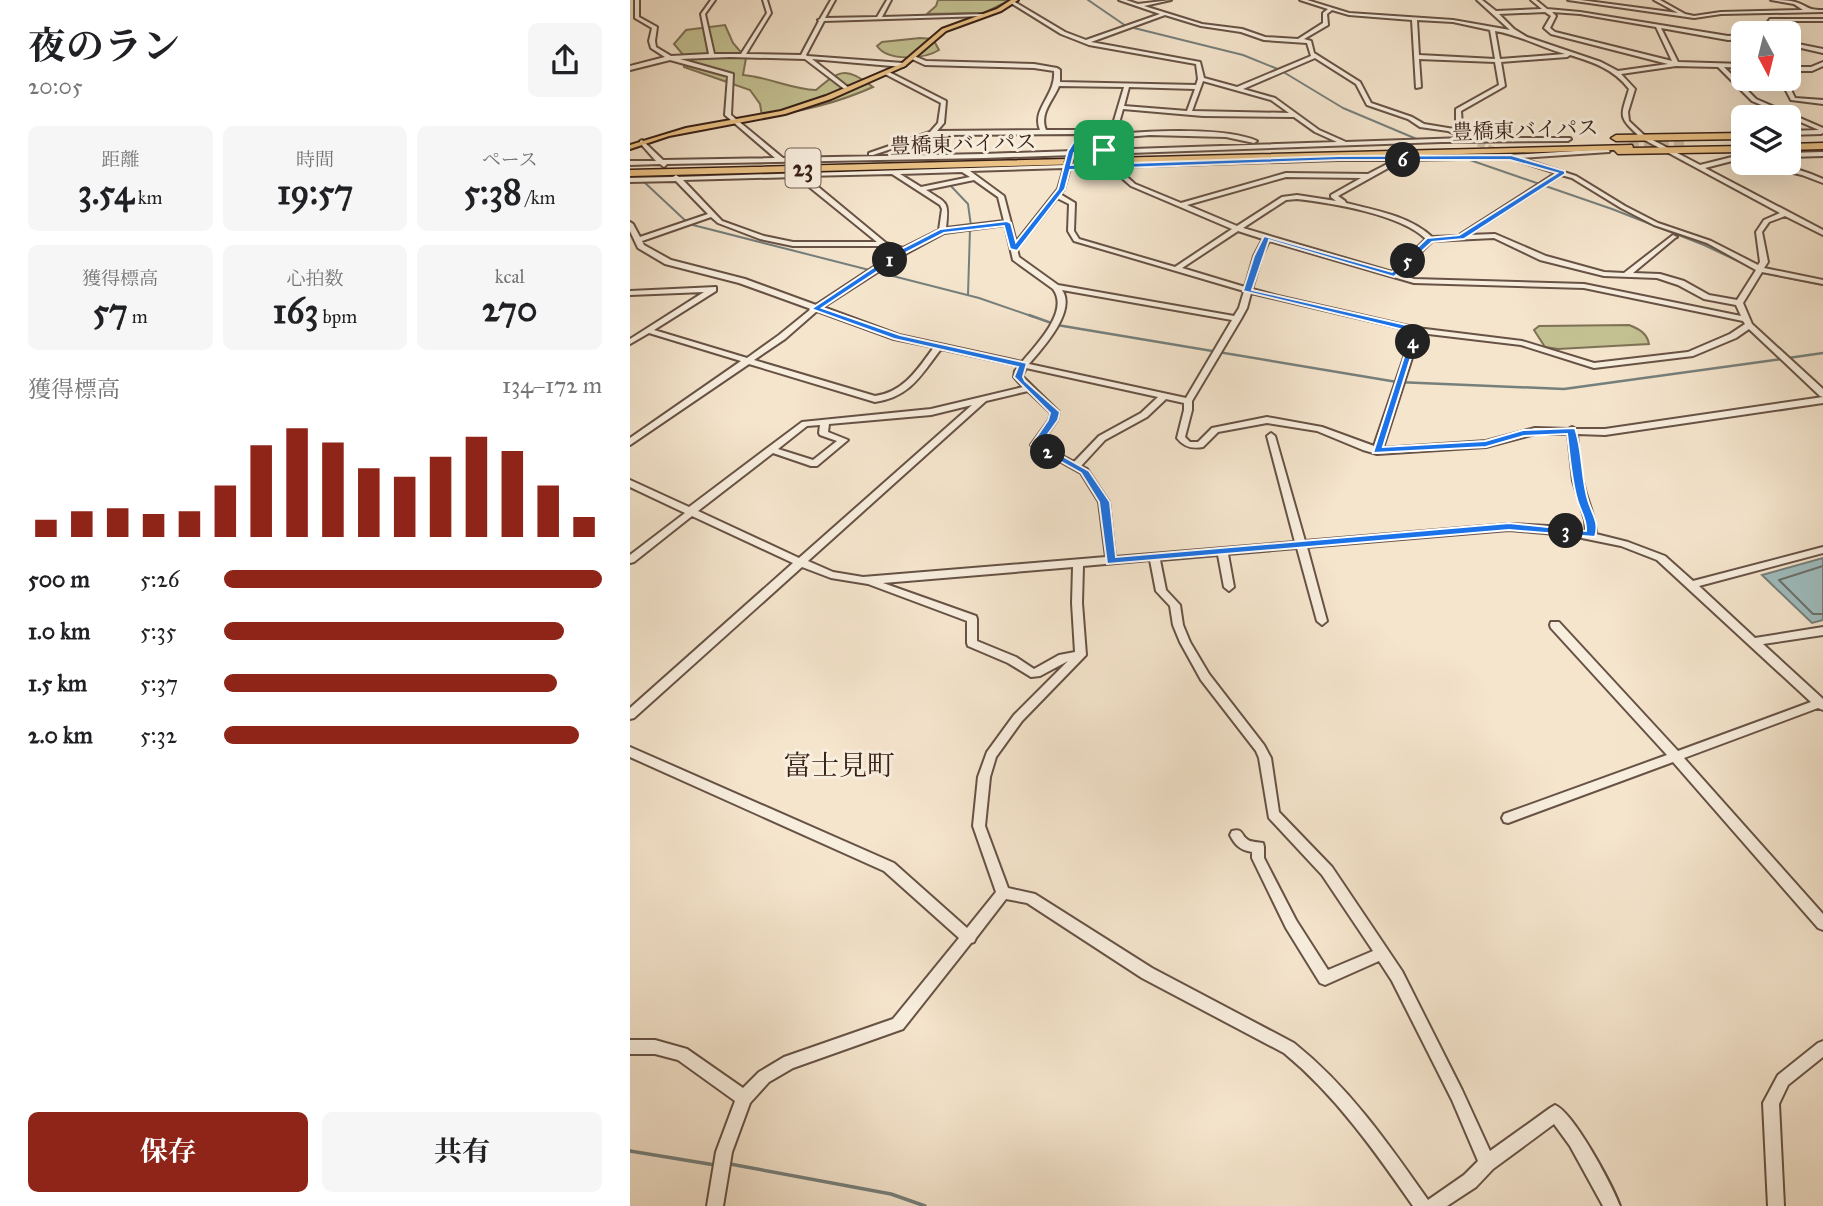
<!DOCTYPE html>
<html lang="ja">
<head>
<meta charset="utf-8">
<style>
	body { margin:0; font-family:"IM FELL Great Primer","Noto Serif JP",serif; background:#f6f6f6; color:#202124; height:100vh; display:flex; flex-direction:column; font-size:26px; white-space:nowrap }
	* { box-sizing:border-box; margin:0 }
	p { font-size:23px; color:#757577 }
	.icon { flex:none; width:38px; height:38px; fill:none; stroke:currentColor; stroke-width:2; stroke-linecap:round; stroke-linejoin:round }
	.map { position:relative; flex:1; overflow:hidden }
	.details { display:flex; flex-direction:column; background:#fff; width:630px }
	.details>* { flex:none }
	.needle { width:46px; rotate:173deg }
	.tools { position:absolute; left:1101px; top:21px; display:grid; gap:14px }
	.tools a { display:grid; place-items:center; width:70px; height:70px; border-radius:10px; background:#fff; box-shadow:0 7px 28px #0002; font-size:35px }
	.pin { position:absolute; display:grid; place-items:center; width:60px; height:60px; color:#fff; margin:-30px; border-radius:14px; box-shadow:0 4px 10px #0006 }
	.km { position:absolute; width:35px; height:35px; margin:-18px; border-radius:50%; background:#222; color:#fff; font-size:19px; line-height:35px; text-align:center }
	.round { display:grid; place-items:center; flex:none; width:74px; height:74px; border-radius:10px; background:#f6f6f6 }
	.headline { display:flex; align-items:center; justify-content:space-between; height:119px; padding:0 28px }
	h1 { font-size:38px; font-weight:700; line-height:52px }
	.metrics { display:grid; grid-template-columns:repeat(3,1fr); gap:10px; height:119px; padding:7px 28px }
	.metrics div { display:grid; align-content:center; border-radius:10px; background:#f6f6f6; text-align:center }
	.metrics b { font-size:35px; font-weight:700 }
	.metrics small { font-size:19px; font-weight:400 }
	.metrics p { font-size:19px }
	.chart { height:196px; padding:14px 28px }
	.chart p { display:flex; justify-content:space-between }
	.chart svg { width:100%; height:126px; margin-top:7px; stroke:#8f2418; stroke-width:6 }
	.primary-button { display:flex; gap:14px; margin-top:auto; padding:14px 28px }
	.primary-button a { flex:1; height:80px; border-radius:10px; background:#8f2418; color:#fff; font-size:28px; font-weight:700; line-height:80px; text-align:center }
	.primary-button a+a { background:#f6f6f6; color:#202124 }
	ul { padding:0 28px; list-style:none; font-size:23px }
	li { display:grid; grid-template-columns:112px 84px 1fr; align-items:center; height:52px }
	li i { height:18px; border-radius:9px; background:#8f2418 }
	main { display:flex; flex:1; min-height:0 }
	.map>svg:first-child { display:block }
	.green { fill:#c4c293; stroke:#7e7256; stroke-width:2 }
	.water { fill:#9ebdbf; stroke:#757f7c; stroke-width:2 }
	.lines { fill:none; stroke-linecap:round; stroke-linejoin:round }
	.shore { stroke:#6b6f6c; stroke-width:2 }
	.stream-far2 { stroke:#757f7c; stroke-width:2 }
	.stream-far1 { stroke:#757f7c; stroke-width:2.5 }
	.stream { stroke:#757f7c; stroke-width:3.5 }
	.minor-tunnel-far1 { stroke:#cfbea9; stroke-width:5; stroke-dasharray:5 2.5; stroke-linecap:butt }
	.minor-tunnel { stroke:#cfbea9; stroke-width:7; stroke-dasharray:7 3.5; stroke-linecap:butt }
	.highway-tunnel { stroke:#cfbea9; stroke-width:10; stroke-dasharray:10 5; stroke-linecap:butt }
	.minor-casing { stroke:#675245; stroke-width:4 }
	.major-casing { stroke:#382118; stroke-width:4 }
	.highway-casing { stroke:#382118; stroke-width:3 }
	.minor { fill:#f8eede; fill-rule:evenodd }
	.major { fill:#eac286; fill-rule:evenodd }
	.highway { fill:#eac286; fill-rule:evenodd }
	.minor-bridge-casing { stroke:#675245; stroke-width:10; stroke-linecap:butt }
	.minor-bridge { stroke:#f8eede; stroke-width:7 }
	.route { fill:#1a73e8; stroke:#fff; stroke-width:2; fill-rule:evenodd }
	.labels { text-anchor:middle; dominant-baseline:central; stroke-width:6; stroke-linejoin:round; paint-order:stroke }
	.far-street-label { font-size:21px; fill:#382118; stroke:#f8eede }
	.shield { fill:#f8eede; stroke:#725e53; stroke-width:2 }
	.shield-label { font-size:23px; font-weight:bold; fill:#382118 }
	.quarter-label { font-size:28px; fill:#382118; stroke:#f8eede }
</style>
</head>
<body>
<main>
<section class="details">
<div class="headline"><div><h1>夜のラン</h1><p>20:05</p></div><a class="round"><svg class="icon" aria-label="share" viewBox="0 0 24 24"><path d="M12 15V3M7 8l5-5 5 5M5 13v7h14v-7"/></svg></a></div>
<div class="metrics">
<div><p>距離</p><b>3.54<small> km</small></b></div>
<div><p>時間</p><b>19:57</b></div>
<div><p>ペース</p><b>5:38<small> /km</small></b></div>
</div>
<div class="metrics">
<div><p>獲得標高</p><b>57<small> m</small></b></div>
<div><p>心拍数</p><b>163<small> bpm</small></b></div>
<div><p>kcal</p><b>270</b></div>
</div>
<div class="chart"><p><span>獲得標高</span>134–172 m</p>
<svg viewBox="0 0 160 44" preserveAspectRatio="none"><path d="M5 44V38M15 44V35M25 44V34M35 44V36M45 44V35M55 44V26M65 44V12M75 44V6M85 44V11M95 44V20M105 44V23M115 44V16M125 44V9M135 44V14M145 44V26M155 44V37"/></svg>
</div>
<ul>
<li><b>500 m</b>5:26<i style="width:100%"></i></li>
<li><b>1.0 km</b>5:35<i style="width:90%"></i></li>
<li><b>1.5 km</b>5:37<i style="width:88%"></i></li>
<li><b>2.0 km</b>5:32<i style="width:94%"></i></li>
</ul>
<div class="primary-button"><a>保存</a><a>共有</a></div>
</section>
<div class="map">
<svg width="1193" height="1206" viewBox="0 0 1193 1206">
	<rect width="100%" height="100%" fill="#f5e5cd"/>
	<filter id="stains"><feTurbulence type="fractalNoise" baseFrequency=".00286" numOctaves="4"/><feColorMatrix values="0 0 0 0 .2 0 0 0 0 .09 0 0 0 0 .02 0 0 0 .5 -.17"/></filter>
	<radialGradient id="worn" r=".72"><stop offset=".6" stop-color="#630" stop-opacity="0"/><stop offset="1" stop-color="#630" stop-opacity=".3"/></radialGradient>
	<g class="green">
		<polygon points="308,0 380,0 354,13 297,14 306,6"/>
		<path d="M95 25 103 43 116 58 113 75C138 77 161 89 186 90 210 70 215 66 243 87 210 102 168 113 132 116L130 104 120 90 54 67 55 57 44 44 56 30Z"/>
		<path d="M290 38 303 39 309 50C295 59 258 62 247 46L252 42Z"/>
		<path d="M999 325C1009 329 1017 333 1019 344L928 349 915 347 904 330 909 326Z"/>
	</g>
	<polygon class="water" points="1193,558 1193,620 1182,623 1132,575"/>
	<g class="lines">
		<polyline class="shore" points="1193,566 1149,580 1183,614 1193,614"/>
		<g class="stream-far2">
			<polyline points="458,0 496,26 613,55 650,70 713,108 789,140"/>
			<polyline points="302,135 308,153"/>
			<polyline points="837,159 982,209 1074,245 1133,273 1193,285"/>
			<polyline points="13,181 59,224 349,298 404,317"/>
			<polyline points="319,184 338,204 341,226"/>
			<polyline points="338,295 340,229"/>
		</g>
		<g class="stream-far1">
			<polyline points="399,315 427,325 767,382 934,389 1151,359"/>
			<polyline points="1158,358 1193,353"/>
		</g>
		<g class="stream">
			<polyline points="0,1151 85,1165"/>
			<polyline points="100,1164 261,1194 295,1206"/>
		</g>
		<polyline class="minor-tunnel-far1" points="839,138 842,140"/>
		<g class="minor-tunnel">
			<polyline points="839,138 871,154"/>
			<polyline points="764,144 768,156"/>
			<polyline points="243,160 259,169"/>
		</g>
		<polyline class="highway-tunnel" points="999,147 1058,145"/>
		<g class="minor-casing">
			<g id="minor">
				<path d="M5 0H9V17L27 27 25 41 26 47 41 56 79 54 71 14 81 0H85L75 14 84 54H111L137 13 133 0H137L141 13 116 54 171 55 189 21 188 20 190 19 201 0H205L195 18 247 17 257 0H261L252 17 356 14 354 16 194 21 176 55 177 56 273 63 276 65 273 67 182 59 219 88 220 89 217 91 175 59 100 57 50 59 103 74 101 115 153 158 354 154 707 142 685 132 664 117 573 116 493 109 486 134C521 131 596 127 627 141L624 143 596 137 520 135 482 138 445 134 303 135 243 155H239V153L300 132 308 123 311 103 255 74 257 71 316 101 314 123 307 131 410 130C401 109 426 96 424 71L404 68 295 65 282 59 284 56 296 61 404 64 427 68 430 70V82L566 85 568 79 566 64 459 45 431 34 381 3 383 1 435 32 456 40 530 14 489 0H496L508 4 541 0 514 6 572 24 612 29 635 37 668 39 693 23V13L698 9 670 0H677L719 13 823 20 880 30 847 0H852L866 11 912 9 901 0H906L917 9 950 12 1098 36 1113 35V39L1098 40 1031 28 1048 62 1113 64V68L1094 67 1126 99 1193 128V133L1191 134 1158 135V131L1189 130 1122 101 1088 67 1046 66 991 74 1005 89 998 112 999 121 1015 136 1070 165 1106 156 1113 158V162L1106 160 1075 168 1193 230V235L1155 216 1139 222 1132 232 1138 262 1134 268 1193 280V284L1132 272 1113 303 1122 324 1193 389V397L1190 396 1119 329 1106 338 1063 356 964 368 891 345 790 333 753 448 856 441 905 428 938 429 942 427 946 429H975L1193 397V403L975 435 947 434C948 453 950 472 955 490 959 505 966 519 966 534L998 542 1035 556 1063 581 1193 547V553L1069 586 1125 638 1193 627V635L1133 644 1193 699V710L1188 708 1054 758 1193 914V930L1188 928 1043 762 878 823 874 822 872 818 874 814 1037 755 921 628 920 625 921 622H929L1048 751 1181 702 1027 560 991 546 937 535 879 530 677 547 697 621 692 625 687 621 667 548 598 554 604 587 599 591 594 587 588 555 530 560 536 590 550 605 553 625 560 642 579 674 634 745 641 758 649 812 702 867 772 971 832 1090 860 1151 920 1108 925 1105C944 1113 982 1185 990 1206H973L940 1146 924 1124 863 1169 846 1187 817 1206H783C744 1150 706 1096 654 1053L512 978 397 903 376 899 346 938 344 942 341 943 273 1029 163 1068 139 1082 120 1103 102 1152 93 1206H77L86 1152 105 1101 48 1060 25 1054H0V1040H25L57 1049 113 1088 129 1072 154 1057 263 1019 329 938 254 871 0 757V747L264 863 337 928 366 892 343 826 348 777 357 752 384 715 438 661 410 676 401 677 378 663 338 646 337 643V621L238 584 201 578 172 567 4 718 0 719V708L163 563 62 516 4 562 0 563V555L55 513 0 487V480L59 507 172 422 301 409 393 387 384 377 385 371 389 366 311 349C291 375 280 397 245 402L119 364 0 445V438L111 361 19 333 0 344V339L74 292 0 295V291L86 287V291L24 330 117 358 149 335 181 309 109 283 35 264 8 248 0 231V222L3 224 10 237 78 214 46 181 0 182V178L43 177 46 175 49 177 435 165 438 162 441 164 709 156 881 155 977 149 980 151 979 152 891 158 946 176 995 206 1028 223 1081 241 1128 265 1130 262 1126 232 1134 220 1150 213 1011 138C988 116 990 119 999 89 984 69 963 62 940 55L937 57 871 62 875 86 831 111 832 126 828 131 842 138H940L941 139 938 141 812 142 354 158 37 164 34 167 30 164 0 165V161H26L10 143V141L12 140 33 160 145 158 95 115 98 76 40 60 0 70V66L35 57 21 48 19 41 22 28 5 18ZM702 10 719 15 782 20 786 88 791 87 789 59 865 62 869 85 826 109V126L824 129 794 124 782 117 741 103 730 82 684 53 681 41 674 39 698 25 697 14ZM915 12 921 16 914 28 921 34 1038 64 988 71 971 62 897 37 884 29 869 14ZM922 12 950 14 1026 27 1042 61 925 32 920 28 926 16ZM535 15 571 26 611 32 634 40 677 43 681 56 607 87 574 78 570 62 461 42ZM787 20 823 22 860 30 865 59 789 55ZM865 31C889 35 911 47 935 54L870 59ZM685 58 726 84 737 105 778 119 790 127 818 131 834 138 716 142 689 130 645 98 613 89ZM573 81 641 100 659 113 562 111ZM429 86 494 87 480 134 445 130H416C409 113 423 101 429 86ZM499 87 565 89 557 111 494 106ZM889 158 887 160 888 161 926 173 831 234 830 236 802 237C780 216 744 210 716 203L715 201 708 196 769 162V160ZM709 160H765L738 174 656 173 551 203 505 184 486 167ZM479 167 501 186 602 229 545 267 449 239 444 231 445 203 430 194 434 189 440 168ZM434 168 428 189 386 242 374 196 340 171ZM332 172 340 177 291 187 270 174ZM262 174 310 205 312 209 309 230 273 248 256 243 175 176ZM931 175 942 178 991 208 1024 225 1077 243 1126 270 1107 300 1079 295 1054 281 1030 274 1003 273 1045 238 1047 237 1043 235 994 273 974 272 916 256 865 234 838 235ZM167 177 247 242H163L134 236 92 221 53 180ZM656 177 731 178 701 195V197L706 201 667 195 652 197 607 226 557 205ZM344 180 368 197 374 221 316 228C319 201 318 204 296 190ZM427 198 439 204 438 231 444 241 614 291 609 308 604 316 428 285 389 257 387 249ZM667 199C702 203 770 214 796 239L762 272 613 228 656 200ZM81 217 88 223 130 239 163 246H253L268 251 186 305 115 279 41 260 14 245 12 241ZM375 225 383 260 423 289C440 311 406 345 392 362L269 335 193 307 277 253 314 233ZM608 231 633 239 624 256 615 287 552 268ZM864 238 910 260 974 276 1027 278 1048 285 1074 299 1106 305 1111 316 954 284 784 279 769 274 802 241ZM639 241 784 283 954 288 1113 321 1115 324 1100 334 1058 352 964 363 892 341 787 328 648 296 622 289 632 256ZM432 290 602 320 556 398 399 364C412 349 447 311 432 290ZM621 293 783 331 744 446 692 427 637 417 582 428 568 442H560L555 437 562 410V401L611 319 617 308ZM187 311 264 339 304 347C288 369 274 392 245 396L124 360 155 339ZM396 368 528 397 511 413 469 436 444 462 410 444 427 420 429 412 392 376ZM398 391 421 413 419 420 401 445 451 473 469 502 476 557 233 577 203 572 178 561 356 401ZM536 399 554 403V410L547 438C554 447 562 449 573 447L588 432 637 423 687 431 733 450 747 454 856 447 905 434H938L943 481 955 520 956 532 918 526 879 524 675 541 645 436 641 433 637 436 665 542 485 557 479 502 457 469 451 466 475 440 517 417ZM342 405 169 558 68 511 143 453 181 466H187L218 440 198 432 199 424 301 415ZM190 425 189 433 190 435 207 441 183 460 148 449 177 426ZM520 560 526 591 540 606 543 625 550 642 571 680 626 751 629 758 639 818 692 875 743 951 698 970 666 920 634 858V847L633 843C628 842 621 842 618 840 610 835 614 828 602 831L600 835C605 845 610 850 622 852V858L656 928 690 983 695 985 749 961 762 981 822 1100 848 1161 834 1175 798 1200C758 1143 719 1087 664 1043L522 968 405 894 378 888 355 826 360 777 366 757 392 721 456 655 452 603 453 566ZM443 567 442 603 445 652 429 655 404 669 386 657 347 641V619L346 616 253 583Z"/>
				<path d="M938 0H950L1048 13 1024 0H1030L1055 14 1064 16 1091 12 1173 10 1164 4 1141 0C1148 0 1157 0 1165 2 1179 6 1175 10 1193 10V12L1091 14 1064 18Z"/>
				<polygon points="1140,19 1193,19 1193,21 1143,21 1134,33 1130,33"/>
				<polygon points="1158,42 1193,49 1193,53 1158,45"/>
				<polygon points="1193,62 1193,66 1182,71 1158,71 1158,67 1181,67"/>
				<polygon points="1150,79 1156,79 1165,98 1193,100 1193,104 1161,100"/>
				<polygon points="1193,152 1193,156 1158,157 1158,153"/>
				<path d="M1121 163C1145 162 1171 169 1193 179V183L1172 175Z"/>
				<polygon points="1193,1041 1193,1057 1158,1085 1149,1104 1154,1206 1138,1206 1133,1103 1148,1075 1188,1043"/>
			</g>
		</g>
		<g class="major-casing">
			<polygon id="major" points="381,0 388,0 371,11 316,31 275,66 201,99 155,114 39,136 0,149 0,145 56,128 151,111 196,96 271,64 312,29 367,9"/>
		</g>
		<g class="highway-casing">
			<g id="highway">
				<polygon points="1113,133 1113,139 986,141 981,138 986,135"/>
				<polygon points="1193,143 1193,149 1158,150 1158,144"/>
				<polygon points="1002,145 1003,148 1113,146 1113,152 988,154 984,150 0,176 0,170"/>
			</g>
		</g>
		<use href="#minor" class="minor"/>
		<use href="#major" class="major"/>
		<use href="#highway" class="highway"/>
		<g class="minor-bridge-casing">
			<polyline id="minor-bridge" points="438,164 441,155"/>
		</g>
		<use href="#minor-bridge" class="minor-bridge"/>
	</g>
	<path class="route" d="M448 135 470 142 477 150 444 153 441 165 709 156 881 155 935 171V174L834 239 802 242 764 277 639 240 622 290 790 328 753 447 855 441 893 430 945 428C953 451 951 477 958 500 962 514 970 522 965 537L879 530 477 564 469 502 451 473 401 445 418 420 420 413 384 377 388 367 264 339 181 309 271 249 310 229 377 221 381 223 386 242 428 189 438 151ZM450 140 466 145 469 149H446ZM709 160H880L927 173 829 235 797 238 762 272 634 236 624 256 613 291 782 332 743 453 856 447 894 436 937 434C940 456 941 478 947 499 950 511 957 519 956 531L879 523 486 557 480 502 459 471 411 444 428 420 430 412 395 381 393 377 397 363 270 335 192 308 277 252 314 233 374 226 380 249 387 251 435 189 440 170Z"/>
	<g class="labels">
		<g class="far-street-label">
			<text transform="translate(895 130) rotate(-2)">豊橋東バイパス</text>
			<text transform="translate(333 144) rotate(-2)">豊橋東バイパス</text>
		</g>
		<rect class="shield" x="155.5" y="148.5" width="35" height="39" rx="5"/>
		<g class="shield-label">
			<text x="173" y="168">23</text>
		</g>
		<g class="quarter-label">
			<text x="209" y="765">富士見町</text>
		</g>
	</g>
	<rect width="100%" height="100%" filter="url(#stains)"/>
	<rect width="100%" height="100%" fill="url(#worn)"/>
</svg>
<div class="tools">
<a><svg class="needle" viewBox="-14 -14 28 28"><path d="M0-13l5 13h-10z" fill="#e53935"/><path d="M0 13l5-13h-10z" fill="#757577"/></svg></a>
<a><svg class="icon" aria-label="layers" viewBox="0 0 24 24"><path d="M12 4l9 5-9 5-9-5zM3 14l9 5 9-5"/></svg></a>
</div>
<div class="pin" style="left:474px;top:150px;background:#1e9e55"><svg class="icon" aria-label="arrive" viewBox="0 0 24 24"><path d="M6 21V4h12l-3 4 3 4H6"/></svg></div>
<b class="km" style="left:260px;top:260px">1</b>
<b class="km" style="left:418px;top:452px">2</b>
<b class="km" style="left:936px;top:531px">3</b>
<b class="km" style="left:783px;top:342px">4</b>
<b class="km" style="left:778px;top:261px">5</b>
<b class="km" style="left:773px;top:160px">6</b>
</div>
</main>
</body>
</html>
